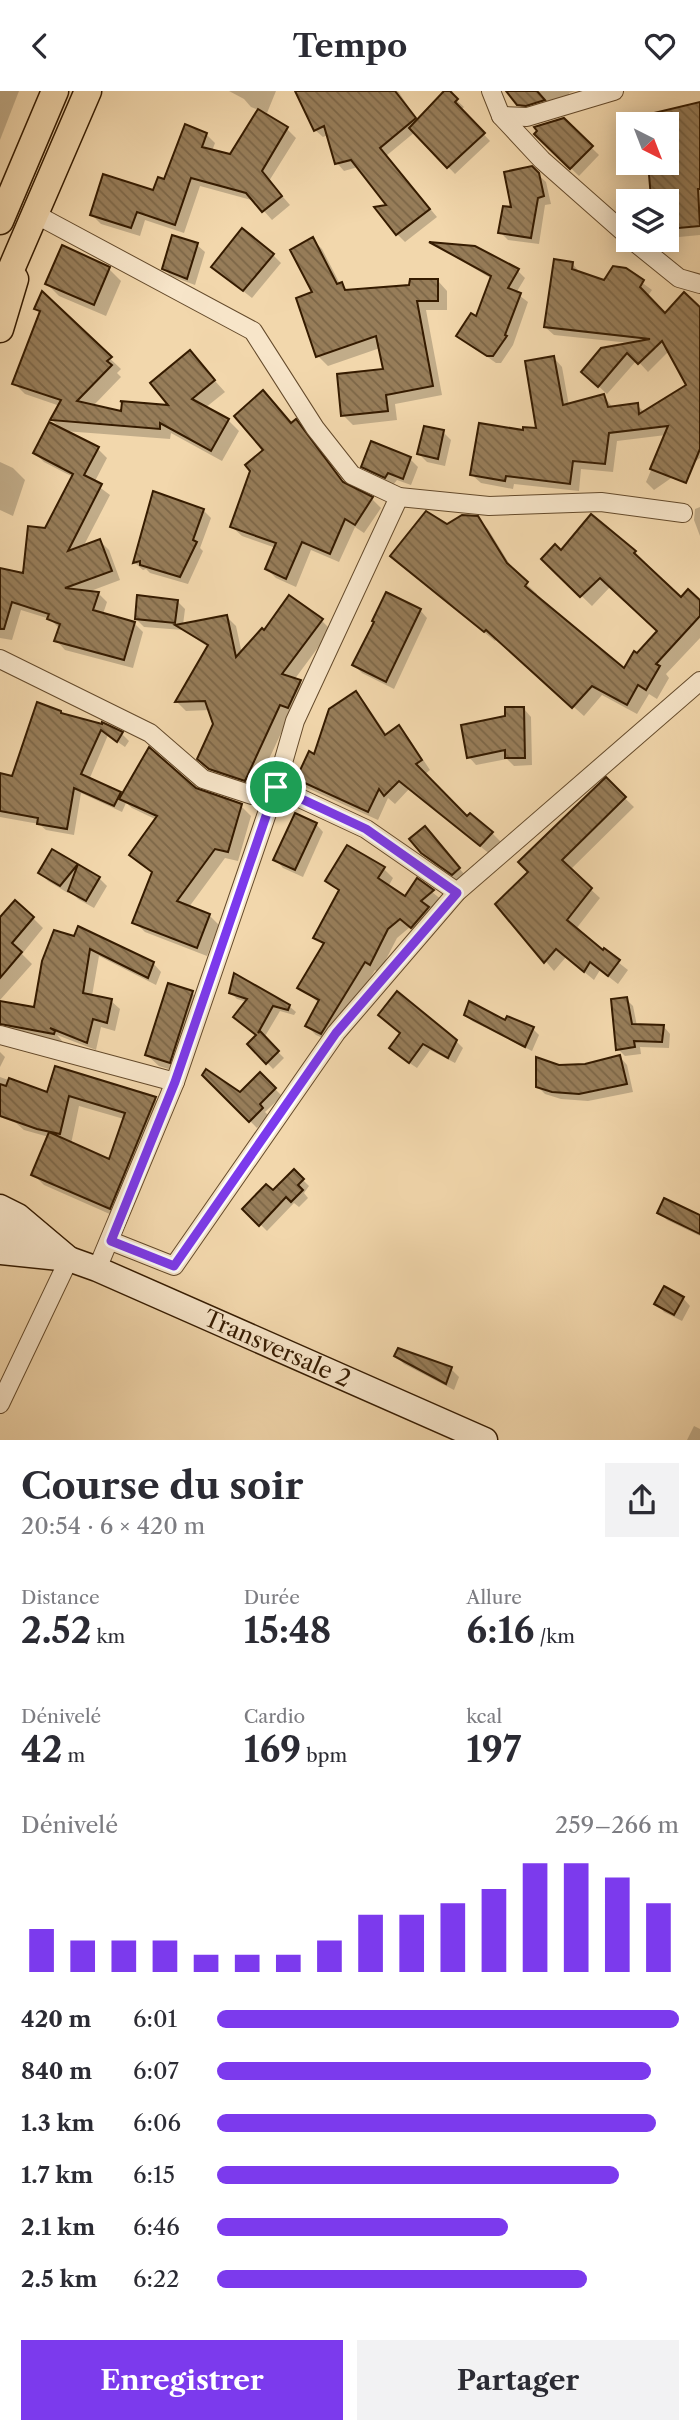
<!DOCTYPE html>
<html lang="fr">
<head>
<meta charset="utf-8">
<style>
	body { margin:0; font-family:"Libre Caslon Text",serif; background:#f2f2f3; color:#2b2b33; height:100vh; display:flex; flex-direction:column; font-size:26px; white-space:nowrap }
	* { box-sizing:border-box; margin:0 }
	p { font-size:23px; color:#7c7c81 }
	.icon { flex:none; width:38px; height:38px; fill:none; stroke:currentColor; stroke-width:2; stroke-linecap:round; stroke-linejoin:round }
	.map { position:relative; height:1349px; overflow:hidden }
	.details { display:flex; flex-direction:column; background:#fff; flex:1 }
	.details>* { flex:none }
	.needle { width:46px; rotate:138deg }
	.buttons { position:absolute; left:616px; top:21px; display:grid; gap:14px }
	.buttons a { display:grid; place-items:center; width:63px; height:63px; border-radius:0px; background:#fff; box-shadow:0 4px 18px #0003; font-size:35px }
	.pin { position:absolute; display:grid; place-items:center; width:60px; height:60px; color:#fff; margin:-30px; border:4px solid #fff; border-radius:50%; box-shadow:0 2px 7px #0007 }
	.round { display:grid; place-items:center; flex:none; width:74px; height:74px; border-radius:0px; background:#f2f2f3 }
	.overview { display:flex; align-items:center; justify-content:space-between; height:119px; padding:0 21px }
	h1 { font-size:38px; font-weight:700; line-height:52px }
	.stats { display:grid; grid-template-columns:repeat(3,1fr); gap:10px; height:119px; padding:7px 21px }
	.stats div { display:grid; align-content:center }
	.stats b { font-size:35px; font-weight:700 }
	.stats small { font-size:19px; font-weight:400 }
	.stats p { font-size:19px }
	.chart { height:196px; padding:14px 21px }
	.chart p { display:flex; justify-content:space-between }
	.chart svg { width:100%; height:126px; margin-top:7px; stroke:#7c3aed; stroke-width:6 }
	.button { display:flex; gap:14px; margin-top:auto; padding:14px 21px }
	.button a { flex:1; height:80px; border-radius:0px; background:#7c3aed; color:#fff; font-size:28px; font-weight:700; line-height:80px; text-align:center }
	.button a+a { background:#f2f2f3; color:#2b2b33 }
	ul { padding:0 21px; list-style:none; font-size:23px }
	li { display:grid; grid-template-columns:112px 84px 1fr; align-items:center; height:52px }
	li i { height:18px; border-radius:9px; background:#7c3aed }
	header { display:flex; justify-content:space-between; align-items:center; height:91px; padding:0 21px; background:#fff; font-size:32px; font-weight:700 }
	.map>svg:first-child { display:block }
	.shadow { fill:#0003; fill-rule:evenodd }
	.building { fill:url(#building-back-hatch); stroke:#351b00; stroke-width:2 }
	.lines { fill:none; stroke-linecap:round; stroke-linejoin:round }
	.minor-casing { stroke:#644a2b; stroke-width:20 }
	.secondary-casing { stroke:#351b00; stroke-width:27 }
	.primary-casing { stroke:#351b00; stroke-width:29 }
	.minor { stroke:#f7e5c9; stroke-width:18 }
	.secondary { stroke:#f7e5c9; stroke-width:24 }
	.primary { stroke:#f2d7ac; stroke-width:26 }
	.route-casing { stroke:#fff; stroke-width:14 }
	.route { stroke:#7c3aed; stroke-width:9 }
	.labels { text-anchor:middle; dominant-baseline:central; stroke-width:7; stroke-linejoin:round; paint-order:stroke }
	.street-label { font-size:23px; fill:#351b00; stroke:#f7e5c9 }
</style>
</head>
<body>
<header><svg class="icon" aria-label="back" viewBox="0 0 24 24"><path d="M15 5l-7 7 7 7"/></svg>Tempo<svg class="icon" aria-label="heart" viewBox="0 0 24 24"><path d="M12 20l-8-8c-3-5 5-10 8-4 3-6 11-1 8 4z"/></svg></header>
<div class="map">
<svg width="700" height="1349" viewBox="0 0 700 1349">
	<defs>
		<pattern id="building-back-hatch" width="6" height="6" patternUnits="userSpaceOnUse" patternTransform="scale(1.75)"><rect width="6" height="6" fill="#977d59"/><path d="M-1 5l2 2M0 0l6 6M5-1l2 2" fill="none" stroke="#7c6647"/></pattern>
	</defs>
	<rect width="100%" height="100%" fill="#f2d7ac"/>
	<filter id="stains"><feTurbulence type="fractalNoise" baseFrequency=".00286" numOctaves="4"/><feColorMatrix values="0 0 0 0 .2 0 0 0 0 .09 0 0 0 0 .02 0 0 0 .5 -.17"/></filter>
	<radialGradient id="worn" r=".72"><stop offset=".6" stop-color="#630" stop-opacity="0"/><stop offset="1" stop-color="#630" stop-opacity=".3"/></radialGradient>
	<g class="shadow">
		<polygon points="0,0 19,0 0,49"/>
		<polygon points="229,0 276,0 267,22 261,19 260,21 287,38 296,47 269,90 290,114 272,129 255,110 200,95 184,142 145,129 140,145 101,133 92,124 155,101 206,43 215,52 212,60 231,65 259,19 251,16 244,8"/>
		<polygon points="298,0 398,0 418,30 444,3 441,0 453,0 450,3 464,16 461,19 490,50 455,83 415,41 386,65 437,126 405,151 397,143 389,116 358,76 344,80 337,72 328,44 323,46 315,39"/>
		<polygon points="516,0 575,0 569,2 570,5 527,21 518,13"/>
		<polygon points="700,13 700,144 679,146 670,137 667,110 658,110 653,106 649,72 667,72 667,33 643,33 642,27"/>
		<polygon points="563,29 599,64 579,85 536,43"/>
		<polygon points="531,77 546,91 551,113 545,114 539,153 508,149 500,141"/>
		<polygon points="312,148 322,158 340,193 349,200 411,195 438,190 447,200 447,219 426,219 442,304 395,313 397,329 353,334 343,324 385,279 380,257 328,275 318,265"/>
		<polygon points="434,153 518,180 525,187 516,202 528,211 513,254 501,272 496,272 458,245 477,228 492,188"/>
		<polygon points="197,154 205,161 195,194 171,185 164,178"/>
		<polygon points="63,156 109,178 121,190 106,225 59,205 47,193"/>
		<polygon points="273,164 281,172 252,207 221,183"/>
		<polygon points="572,172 581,183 604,191 625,179 652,199 647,206 665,225 700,218 700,367 654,399 646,391 666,344 617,350 613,381 581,378 579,400 514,393 513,398 481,392 472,384 524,341 538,339 554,267 562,276 569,315 604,305 613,317 637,314 644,321 689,295 670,259 648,281 637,269 607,303 592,289 630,252 554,244 545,236"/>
		<polygon points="42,203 121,278 117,282 121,286 93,315 123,322 172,316 190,262 225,301 205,317 228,329 239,340 222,370 171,342 170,348 64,340 98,358 107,367 94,392 110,404 83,456 100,450 109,459 120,489 88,501 98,502 107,511 103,523 134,532 143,541 133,577 65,559 56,549 60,538 50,528 21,519 12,549 0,547 0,479 25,484 73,386 44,371 35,362 60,337 52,329 60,315 25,303 14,292 41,222 36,217"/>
		<polygon points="296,330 346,395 372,408 381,417 364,442 355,436 339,471 311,459 296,496 276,487 267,478 276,457 242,445 232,436"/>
		<polygon points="443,341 451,349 445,375 427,371 419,363"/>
		<polygon points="410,368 418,376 411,394 397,389 393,394 371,383 363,375"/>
		<polygon points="0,371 13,377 25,389 13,425 0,419"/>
		<polygon points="154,402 203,419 211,427 200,457 203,460 188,493 150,482 146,478 143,479 135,472"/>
		<polygon points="700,416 700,445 694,429 695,418"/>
		<polygon points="477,427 488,438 515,482 537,503 535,505 624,580 659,540 611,495 592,515 543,468 561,461 635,461 645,471 643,473 681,508 700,511 700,547 666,583 669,587 657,608 649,603 637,623 602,604 584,625 497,548 495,550 402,475 447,435"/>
		<polygon points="177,510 185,518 183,534 226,525 236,535 242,563 322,530 331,539 294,589 300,591 310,600 290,623 255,698 220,687 209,677 215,633 210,619 186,620 177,611 208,556 183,539 144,536 136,528"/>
		<polygon points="420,519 427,527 394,598 362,582 354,574"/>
		<polygon points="356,603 365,612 387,644 399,637 408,646 430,679 424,684 467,727 492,742 501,751 491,764 409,698 395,713 388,707 378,729 307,697 298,688 315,665"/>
		<polygon points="524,618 531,626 532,674 514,675 507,668 476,674 469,666 506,627"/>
		<polygon points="61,621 64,624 122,643 129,650 125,656 108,644 89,689 123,705 195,698 241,715 251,725 238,770 225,767 189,816 209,824 219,834 207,865 145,841 135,831 154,783 131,764 157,729 132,717 126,712 122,721 81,702 74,744 46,739 39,733 0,726 0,684 13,687"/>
		<polygon points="606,689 634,716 570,779 600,807 576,838 628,879 618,893 600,879 594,889 566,866 554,880 497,813 530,781"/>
		<polygon points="316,733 323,741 303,786 283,777 276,769"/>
		<polygon points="425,737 470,790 465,795 435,774 422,761"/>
		<polygon points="53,760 99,787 107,795 94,817 78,808 70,800 68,802 48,790 40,782"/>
		<polygon points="384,778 393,787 388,796 405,808 418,790 442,809 421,845 410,836 397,847 379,882 375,879 331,951 316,944 307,935 319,912 299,896 324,855 316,846 340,801 327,790"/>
		<polygon points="33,827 43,837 22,863 32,873 0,909 0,829"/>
		<polygon points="55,841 153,872 161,881 156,894 99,865 92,905 111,910 120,918 115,940 101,936 96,959 57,944 63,951 13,941 0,932 0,912 35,918"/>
		<polygon points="192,902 204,914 181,982 159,975 147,964"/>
		<polygon points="231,902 289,915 296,921 294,924 280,920 264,947 284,967 273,978 249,953 257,945 247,911 237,908"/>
		<polygon points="626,908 633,915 637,935 664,936 670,943 669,957 640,956 641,963 625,965 618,958"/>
		<polygon points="466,924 533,938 539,944 532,960 472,930"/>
		<polygon points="402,943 456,950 463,957 455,972 430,959 417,977 398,964"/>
		<polygon points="0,961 5,966 0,976"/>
		<polygon points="620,966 627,974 633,1001 588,1010 561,1008 545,1003 537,995 558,976 585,974"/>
		<path d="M56 977 155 1008 166 1018 121 1128 44 1094 33 1083 49 1046 24 1039 16 1032 0 1026V986L48 1003ZM79 1015 124 1028 110 1070 71 1053Z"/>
		<polygon points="260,983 282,1005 265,1021 269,1025 257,1037 204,984 241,1003"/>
		<polygon points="294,1080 309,1095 304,1102 308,1107 299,1116 294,1112 267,1140 245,1118 273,1102"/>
		<polygon points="659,1121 700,1126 700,1145 667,1129"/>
		<polygon points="683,1207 690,1215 682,1230 664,1221 657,1213"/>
		<polygon points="396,1265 451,1278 459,1286 454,1299 404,1273"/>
		<polygon points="694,1335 700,1338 700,1349 687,1349"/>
	</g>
	<g class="building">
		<polygon points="295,0 395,0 416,27 380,57 430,118 396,144 374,116 386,114 351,69 335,73 324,35 314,40"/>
		<polygon points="444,0 450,0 458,8 455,11 485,42 447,77 409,37"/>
		<polygon points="506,0 537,0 545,9 526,15 517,14"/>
		<polygon points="700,11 700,98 698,98 700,135 668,138 667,105 651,107 648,72 667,72 667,33 634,33 633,27"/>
		<polygon points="258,18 288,36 262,80 282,105 262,121 246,102 191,87 175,134 137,121 131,137 90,124 103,83 153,99 158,86 164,88 185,33 207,42 202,56 230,63"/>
		<polygon points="564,27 593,55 570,78 534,43 537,40 534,36"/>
		<polygon points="532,75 539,82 544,105 538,107 531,147 498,142 503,115 511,116 504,81"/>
		<polygon points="242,137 274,163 243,200 211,176"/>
		<polygon points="172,144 198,152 187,188 162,178"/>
		<polygon points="313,146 337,193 342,191 345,199 409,194 410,188 438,188 438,210 417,210 433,295 386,304 388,320 341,325 337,283 383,278 376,245 316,266 296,207 312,201 290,159"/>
		<polygon points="429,151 475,155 519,178 508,197 521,202 505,244 507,245 493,265 487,265 456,245 471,222 476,225 491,185"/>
		<polygon points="62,154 110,176 94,214 45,193"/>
		<polygon points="554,168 573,171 572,178 604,189 613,175 626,177 644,189 640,196 665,222 684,201 700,216 700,358 686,392 650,378 668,335 609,342 605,373 573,370 570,393 506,385 505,390 470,384 479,332 523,339 523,336 536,337 525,270 554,265 563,314 604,303 608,316 638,312 639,323 686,294 662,250 638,273 627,262 598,296 581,281 601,257 650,248 544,236"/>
		<polygon points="42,200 112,266 107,270 112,274 77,310 121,320 122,311 120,310 168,314 150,292 190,259 215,289 192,308 229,328 211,360 160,332 160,338 50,329 61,309 12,293 40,220 34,218"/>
		<polygon points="263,299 291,332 296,328 343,391 373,406 355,434 345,428 330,463 302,451 286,488 265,478 276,452 230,436 250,380 245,374 263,359 234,325"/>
		<polygon points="49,331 99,356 84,384 102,393 68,460 100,448 112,480 65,497 99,501 93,519 135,531 124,569 54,550 60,533 47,528 49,523 12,511 4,538 0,538 0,477 23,482 28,435 45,437 73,383 33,362"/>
		<polygon points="424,335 444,339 438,368 417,363"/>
		<polygon points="371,350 411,366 403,388 388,382 385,387 361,376"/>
		<polygon points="153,400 204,418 193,449 197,451 180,486 140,474 140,470 133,472"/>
		<polygon points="426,420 447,433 462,424 478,425 507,472 528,491 525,495 624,577 634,560 637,562 657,540 600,487 580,506 541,468 555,453 561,459 591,423 636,460 634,462 681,506 688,498 700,509 700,525 656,573 660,575 646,599 638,594 627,614 592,595 572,617 486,539 484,541 390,465"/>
		<polygon points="386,501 421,518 386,591 352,574 374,531 372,530"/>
		<polygon points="137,504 178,509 175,532 135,528"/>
		<polygon points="289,504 323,528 282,583 301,589 288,617 280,614 245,690 209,678 197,668 213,633 205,610 175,611 208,554 175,534 227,524 236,566 262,537 264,539"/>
		<polygon points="356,600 385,644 399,634 422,669 416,673 467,725 470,722 493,741 480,755 399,690 384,705 379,698 368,721 296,688 309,660 314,663 329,618"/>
		<polygon points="37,611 61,620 61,622 102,633 102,631 123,641 117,651 101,639 81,683 121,701 114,715 74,697 67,738 37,733 38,727 0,720 0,682 12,685"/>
		<polygon points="505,616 524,616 525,667 505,667 505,659 467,667 461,634 505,625"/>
		<polygon points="149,656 196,697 242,713 228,761 215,758 177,810 210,823 197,857 132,832 152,781 129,764 157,725 119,708"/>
		<polygon points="606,686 626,706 562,769 592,797 567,829 603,859 604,857 620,869 608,885 590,871 584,881 556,858 544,872 495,813 528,781 518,771"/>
		<polygon points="295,722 317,732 295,779 273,769"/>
		<polygon points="425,735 460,777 452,784 421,762 409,748"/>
		<polygon points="347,754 385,776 378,787 405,805 417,787 434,799 421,810 429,816 411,837 400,828 388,838 370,874 365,871 321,943 305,935 319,909 297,897 324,852 313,847 339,799 325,790"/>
		<polygon points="52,758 100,786 86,810 68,800 78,773 60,795 38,782"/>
		<polygon points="15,809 34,826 12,852 22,861 0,887 0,826"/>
		<polygon points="78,835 154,871 148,887 90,858 83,902 112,908 107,932 93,928 87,952 50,937 55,940 54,943 0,933 0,910 34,916 42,870 54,839 74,845"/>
		<polygon points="234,882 290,914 288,919 273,915 258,942 260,940 279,960 266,973 247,953 256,944 233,926 247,908 229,902"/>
		<polygon points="168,892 193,900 170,972 145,964"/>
		<polygon points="397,900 457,949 448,967 423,953 409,972 389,957 400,942 378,924"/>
		<polygon points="627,906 632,933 664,934 662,951 634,950 635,956 616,959 611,908"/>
		<polygon points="469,910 505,929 507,925 534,936 525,956 464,924"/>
		<polygon points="620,964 627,993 579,1003 552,1001 536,996 536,966 559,974 585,973"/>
		<polygon points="55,975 156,1006 110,1118 31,1084 49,1041 109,1068 125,1022 69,1005 60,1043 37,1038 0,1025 0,993 6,995 9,987 47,1001"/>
		<polygon points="206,978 240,1001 260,981 276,997 260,1013 263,1017 249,1031 202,984"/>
		<polygon points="294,1078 304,1088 298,1094 303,1099 291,1111 286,1106 259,1135 242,1118 266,1093 273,1099"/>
		<polygon points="664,1107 700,1124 700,1143 657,1122"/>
		<polygon points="664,1195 684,1206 674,1224 654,1213"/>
		<polygon points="398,1257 452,1276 446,1293 394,1265"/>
	</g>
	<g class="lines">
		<g class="minor-casing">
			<g id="minor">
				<polyline points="491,0 501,25 542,69 628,145"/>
				<polyline points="501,25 527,26 614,0"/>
				<polyline points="35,123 253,240 315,337 352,384 399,406 489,415 601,411 683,422"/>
				<polyline points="632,149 679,187 700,193"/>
				<polyline points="0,568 150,642 203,688 252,704 276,696 366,738 457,801"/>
				<polyline points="0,944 175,991"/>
				<polyline points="111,1150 174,1175 336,942 457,801 700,590"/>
				<polyline points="97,1178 175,991 276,696 295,630 399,406"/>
				<polyline points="0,1313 69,1168"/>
			</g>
		</g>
		<g class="secondary-casing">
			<g id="secondary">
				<polyline points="0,1116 18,1125 69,1168"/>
				<polyline points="0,1138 46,1158"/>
				<path id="s1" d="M0 1161 69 1168 97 1178 485 1349"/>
			</g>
		</g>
		<g class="primary-casing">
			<g id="primary">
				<polyline points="0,130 55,0"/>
				<polyline points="0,204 88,0"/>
				<polyline points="0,238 15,188"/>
			</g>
		</g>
		<use href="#minor" class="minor"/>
		<use href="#secondary" class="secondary"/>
		<use href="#primary" class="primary"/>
	</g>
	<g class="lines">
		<g class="route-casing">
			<polygon id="route" points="276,696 366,738 457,802 336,942 174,1175 111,1150 175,991"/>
		</g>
		<use href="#route" class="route"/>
	</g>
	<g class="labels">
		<g class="street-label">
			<text stroke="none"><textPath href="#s1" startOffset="296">Transversale 2</textPath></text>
		</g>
	</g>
	<rect width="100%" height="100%" filter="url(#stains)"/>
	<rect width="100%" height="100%" fill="url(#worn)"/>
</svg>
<div class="buttons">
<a><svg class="needle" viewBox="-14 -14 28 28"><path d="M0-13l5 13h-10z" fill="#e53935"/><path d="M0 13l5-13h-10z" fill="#7c7c81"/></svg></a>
<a><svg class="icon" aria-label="layers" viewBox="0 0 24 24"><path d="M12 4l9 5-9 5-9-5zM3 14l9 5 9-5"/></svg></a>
</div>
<div class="pin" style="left:276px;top:696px;background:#1e9e55"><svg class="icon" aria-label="arrive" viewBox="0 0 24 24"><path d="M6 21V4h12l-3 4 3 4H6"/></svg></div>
</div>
<section class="details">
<div class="overview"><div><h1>Course du soir</h1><p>20:54 · 6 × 420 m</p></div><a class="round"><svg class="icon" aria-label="share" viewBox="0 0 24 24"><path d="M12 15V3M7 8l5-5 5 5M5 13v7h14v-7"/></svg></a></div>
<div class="stats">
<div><p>Distance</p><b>2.52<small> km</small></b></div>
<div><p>Durée</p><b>15:48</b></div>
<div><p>Allure</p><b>6:16<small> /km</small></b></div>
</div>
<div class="stats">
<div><p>Dénivelé</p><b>42<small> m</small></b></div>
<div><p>Cardio</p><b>169<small> bpm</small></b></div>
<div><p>kcal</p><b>197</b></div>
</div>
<div class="chart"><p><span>Dénivelé</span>259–266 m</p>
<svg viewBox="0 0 160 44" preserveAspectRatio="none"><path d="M5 44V29M15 44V33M25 44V33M35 44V33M45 44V38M55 44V38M65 44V38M75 44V33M85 44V24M95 44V24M105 44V20M115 44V15M125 44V6M135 44V6M145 44V11M155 44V20"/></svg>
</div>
<ul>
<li><b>420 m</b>6:01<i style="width:100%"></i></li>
<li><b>840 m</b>6:07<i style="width:94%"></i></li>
<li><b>1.3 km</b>6:06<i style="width:95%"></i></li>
<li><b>1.7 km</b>6:15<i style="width:87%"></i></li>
<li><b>2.1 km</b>6:46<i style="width:63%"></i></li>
<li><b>2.5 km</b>6:22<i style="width:80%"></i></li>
</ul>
<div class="button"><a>Enregistrer</a><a>Partager</a></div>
</section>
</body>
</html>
